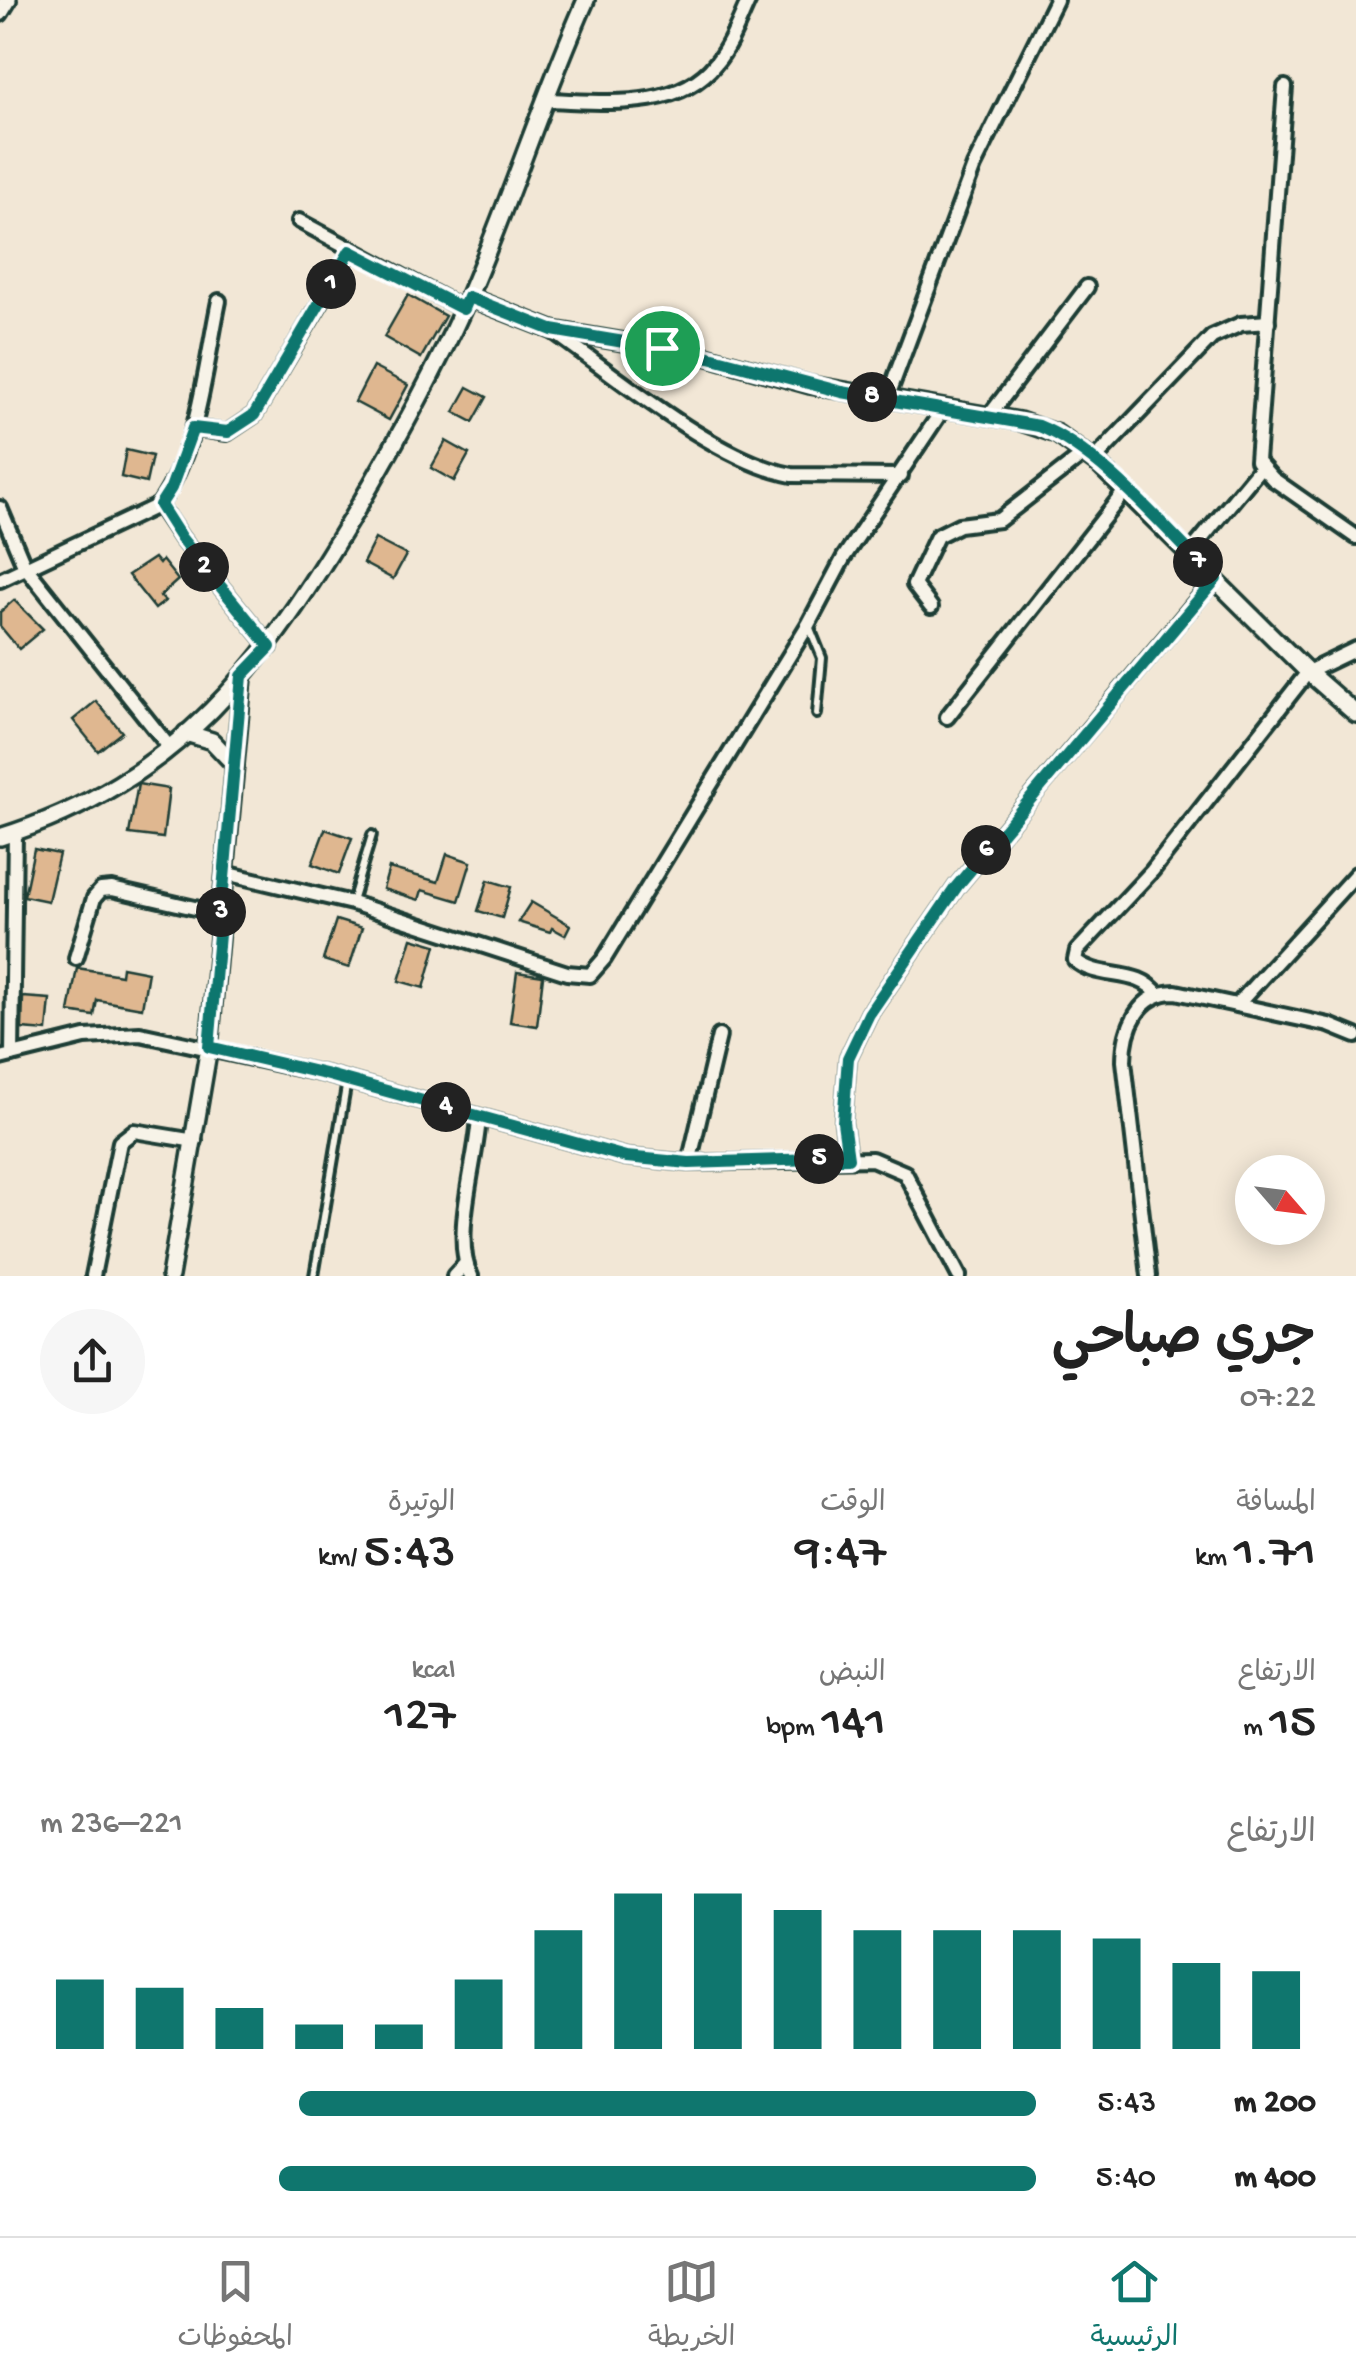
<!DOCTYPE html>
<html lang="ar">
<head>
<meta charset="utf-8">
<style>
	body { margin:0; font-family:"Gochi Hand","Playpen Sans Arabic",sans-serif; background:#f6f6f6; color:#222; direction:rtl; height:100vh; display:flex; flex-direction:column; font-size:38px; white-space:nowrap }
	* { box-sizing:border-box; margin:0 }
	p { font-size:32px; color:#767676 }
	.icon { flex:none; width:55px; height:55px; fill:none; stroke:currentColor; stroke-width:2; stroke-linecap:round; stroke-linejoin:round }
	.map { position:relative; height:1276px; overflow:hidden; direction:ltr }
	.drawer { display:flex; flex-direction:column; background:#fff; flex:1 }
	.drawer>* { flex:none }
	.needle { width:65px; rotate:118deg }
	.controls { position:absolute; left:1235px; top:1155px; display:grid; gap:20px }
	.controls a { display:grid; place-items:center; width:90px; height:90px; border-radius:50%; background:#fff; box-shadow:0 5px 25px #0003; font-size:50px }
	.pin { position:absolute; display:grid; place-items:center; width:85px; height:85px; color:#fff; margin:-42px; border:5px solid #fff; border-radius:50%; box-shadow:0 2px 10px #0007 }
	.km { position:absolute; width:50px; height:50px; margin:-25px; border-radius:50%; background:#222; color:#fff; font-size:28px; line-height:50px; text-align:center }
	.round { display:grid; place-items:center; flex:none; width:105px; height:105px; border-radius:52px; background:#f6f6f6 }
	.overview { display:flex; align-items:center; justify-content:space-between; height:170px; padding:0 40px }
	h1 { font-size:55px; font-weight:600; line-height:75px }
	.stats { display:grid; grid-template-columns:repeat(3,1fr); gap:15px; height:170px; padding:10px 40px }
	.stats div { display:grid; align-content:center }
	.stats b { font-size:50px; font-weight:600 }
	.stats small { font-size:28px; font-weight:400 }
	.stats p { font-size:28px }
	.chart { height:280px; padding:20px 40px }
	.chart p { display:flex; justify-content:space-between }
	.chart svg { width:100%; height:180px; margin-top:10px; stroke:#0f766e; stroke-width:6 }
	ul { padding:0 40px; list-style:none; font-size:32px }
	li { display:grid; grid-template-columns:160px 120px 1fr; align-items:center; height:75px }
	li i { height:25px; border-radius:12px; background:#0f766e }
	.tab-bar { display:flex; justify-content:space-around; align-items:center; height:140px; border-top:2px solid #e0e0e0; background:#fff; font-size:28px; color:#767676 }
	.tab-bar a { display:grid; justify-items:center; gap:5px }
	.tab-bar .current { color:#0f766e }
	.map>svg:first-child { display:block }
	.building { fill:#dfb790; stroke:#1f3d34; stroke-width:2.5 }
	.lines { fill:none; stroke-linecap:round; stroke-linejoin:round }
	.service-casing { stroke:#1f3d34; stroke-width:14 }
	.minor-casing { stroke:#1f3d34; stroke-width:20 }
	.tertiary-casing { stroke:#1f3d34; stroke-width:22 }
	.service { stroke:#f7f3e8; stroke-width:6 }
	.minor { stroke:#f7f3e8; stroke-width:12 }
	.tertiary { stroke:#f7f3e8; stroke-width:15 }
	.route-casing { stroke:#fff; stroke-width:20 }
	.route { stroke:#0f766e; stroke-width:12 }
</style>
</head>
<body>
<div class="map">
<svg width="1356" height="1276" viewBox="0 0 1356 1276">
	<rect width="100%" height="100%" fill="#f2e7d6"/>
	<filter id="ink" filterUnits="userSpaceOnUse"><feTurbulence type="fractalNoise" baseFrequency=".01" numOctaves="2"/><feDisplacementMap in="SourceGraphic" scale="20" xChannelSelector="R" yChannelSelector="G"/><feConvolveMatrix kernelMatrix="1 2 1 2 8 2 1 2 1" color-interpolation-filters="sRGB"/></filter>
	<g filter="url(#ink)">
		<g class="building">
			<polygon points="408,295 445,316 421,358 384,337"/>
			<polygon points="373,367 408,385 389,420 355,402"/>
			<polygon points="468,387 487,397 473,422 454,412"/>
			<polygon points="446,441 469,454 454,481 431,468"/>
			<polygon points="126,450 152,456 146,483 121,477"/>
			<polygon points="375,539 406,555 393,579 363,563"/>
			<polygon points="154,558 159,564 162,560 178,580 160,596 165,601 155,609 128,575"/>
			<polygon points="14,600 43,629 19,649 0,626 0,612"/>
			<polygon points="96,701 122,732 98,751 73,720"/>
			<polygon points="138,784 169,789 163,838 129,834"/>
			<polygon points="325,829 352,838 339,874 312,864"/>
			<polygon points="34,849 59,854 48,901 24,896"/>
			<polygon points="447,854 471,862 459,901 422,890 419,900 383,889 389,868 438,882"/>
			<polygon points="488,880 511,887 502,918 478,911"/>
			<polygon points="531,902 570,925 565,935 552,928 550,932 518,922"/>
			<polygon points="336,920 362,928 349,968 323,960"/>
			<polygon points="412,938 436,945 424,988 399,981"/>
			<polygon points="122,967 148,972 142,1008 97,1000 94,1016 69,1012 77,968 121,975"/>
			<polygon points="517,972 543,976 537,1026 510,1022"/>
			<polygon points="23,997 50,999 47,1031 22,1029"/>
		</g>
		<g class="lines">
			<g class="service-casing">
				<g id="service">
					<polyline points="809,626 822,658 817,714"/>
					<polyline points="352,902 372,835"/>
					<polyline points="314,1276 347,1081"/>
				</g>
			</g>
			<g class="minor-casing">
				<g id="minor">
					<polyline points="1285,87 1257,461 1273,479 1356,537"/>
					<path d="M544 100C600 101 677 113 716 63 731 45 739 21 749 0"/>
					<polyline points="299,221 463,309"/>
					<path d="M554 332C618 377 716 461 792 475L901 476"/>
					<polyline points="887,399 974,166 1056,0"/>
					<polyline points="989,416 1087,287"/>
					<polyline points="193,428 227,433 254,415 351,251"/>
					<polyline points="1094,460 1212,337 1241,324 1268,322"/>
					<path d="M159 505C199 448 205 368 219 301"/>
					<polyline points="0,508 24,565 170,748"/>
					<polyline points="1189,554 1260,468"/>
					<polyline points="0,580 159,505 181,538 270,647"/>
					<polyline points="931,607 914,585 937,536 959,525 999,520 1085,453"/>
					<polyline points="947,717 1125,491"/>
					<polyline points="225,873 352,903 567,973 590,975 604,959 808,625 844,557 943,409"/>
					<polyline points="76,958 94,898 101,890 112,889 221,914"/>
					<path d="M1158 995C1140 967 1098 981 1075 960L1077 951 1152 871 1308 672 1356 649"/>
					<polyline points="1237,1005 1356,874"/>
					<polyline points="12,1055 85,1037 140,1034 325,1074 626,1157 689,1163 872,1159 905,1173 959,1276"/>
					<polyline points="0,1058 12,1055 15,832"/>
					<polyline points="848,1158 843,1122 848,1058 869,1014 957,886 1215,579"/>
					<polyline points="689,1163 719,1036"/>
					<polyline points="93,1276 120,1142 134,1131 195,1141"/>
					<polyline points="454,1276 465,1264"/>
					<path d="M471 1276C451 1237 477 1161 479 1117"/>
					<path d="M1149 1276 1124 1061C1124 1028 1139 992 1176 992L1329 1025 1356 1036"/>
				</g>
			</g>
			<g class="tertiary-casing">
				<g id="tertiary">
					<polyline points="0,13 8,0"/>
					<polyline points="468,297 552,330 702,355 810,385 1019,421 1057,434 1098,464 1308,672 1356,714"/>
					<polyline points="186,733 212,741 235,765"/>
					<path d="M0 837C180 781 265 664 357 509 395 444 432 378 463 309 508 208 541 101 586 0"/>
					<polyline points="170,1276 209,1047 243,677"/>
				</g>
			</g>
			<use href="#service" class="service"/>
			<use href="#minor" class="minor"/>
			<use href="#tertiary" class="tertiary"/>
		</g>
	</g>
	<g class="lines" filter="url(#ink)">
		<g class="route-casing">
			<path id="route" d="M350 251 463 309 468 297 552 330 702 355 842 392 1039 426C1101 451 1167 531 1216 579L957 886 869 1014 848 1058 843 1122 848 1158 689 1163 626 1157 325 1074 209 1047 242 676 270 647 181 538 160 505 171 488 193 428 228 432 254 415Z"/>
		</g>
		<use href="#route" class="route"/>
	</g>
</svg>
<div class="controls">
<a><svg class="needle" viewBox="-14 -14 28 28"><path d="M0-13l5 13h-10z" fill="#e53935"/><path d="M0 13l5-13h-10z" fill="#767676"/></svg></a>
</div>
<div class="pin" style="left:662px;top:348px;background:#1e9e55"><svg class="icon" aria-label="arrive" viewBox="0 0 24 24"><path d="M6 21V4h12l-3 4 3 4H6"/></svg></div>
<b class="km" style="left:331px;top:284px">1</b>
<b class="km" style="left:204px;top:567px">2</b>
<b class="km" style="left:221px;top:912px">3</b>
<b class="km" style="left:446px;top:1107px">4</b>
<b class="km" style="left:819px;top:1159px">5</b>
<b class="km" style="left:986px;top:850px">6</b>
<b class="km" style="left:1198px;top:562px">7</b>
<b class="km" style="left:872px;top:397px">8</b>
</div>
<section class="drawer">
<div class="overview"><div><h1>جري صباحي</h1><p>07:22</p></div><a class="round"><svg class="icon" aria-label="share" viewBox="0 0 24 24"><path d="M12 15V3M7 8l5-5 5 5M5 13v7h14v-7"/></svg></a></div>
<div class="stats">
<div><p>المسافة</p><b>1.71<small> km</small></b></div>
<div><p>الوقت</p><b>9:47</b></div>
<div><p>الوتيرة</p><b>5:43<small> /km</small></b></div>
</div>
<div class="stats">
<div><p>الارتفاع</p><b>15<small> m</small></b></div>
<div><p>النبض</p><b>141<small> bpm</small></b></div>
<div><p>kcal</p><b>127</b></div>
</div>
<div class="chart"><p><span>الارتفاع</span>221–236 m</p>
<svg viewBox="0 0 160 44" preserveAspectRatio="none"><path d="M5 44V27M15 44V29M25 44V34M35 44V38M45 44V38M55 44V27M65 44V15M75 44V6M85 44V6M95 44V10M105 44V15M115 44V15M125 44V15M135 44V17M145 44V23M155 44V25"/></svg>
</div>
<ul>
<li><b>200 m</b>5:43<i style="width:74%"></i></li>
<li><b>400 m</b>5:40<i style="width:76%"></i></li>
</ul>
</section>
<nav class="tab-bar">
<a class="current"><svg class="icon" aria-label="home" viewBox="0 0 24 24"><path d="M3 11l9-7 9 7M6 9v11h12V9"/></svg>الرئيسية</a>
<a><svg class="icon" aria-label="map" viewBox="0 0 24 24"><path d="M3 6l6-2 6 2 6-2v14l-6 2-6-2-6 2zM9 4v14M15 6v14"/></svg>الخريطة</a>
<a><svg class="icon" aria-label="saved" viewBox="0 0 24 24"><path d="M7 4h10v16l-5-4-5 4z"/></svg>المحفوظات</a>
</nav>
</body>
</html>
